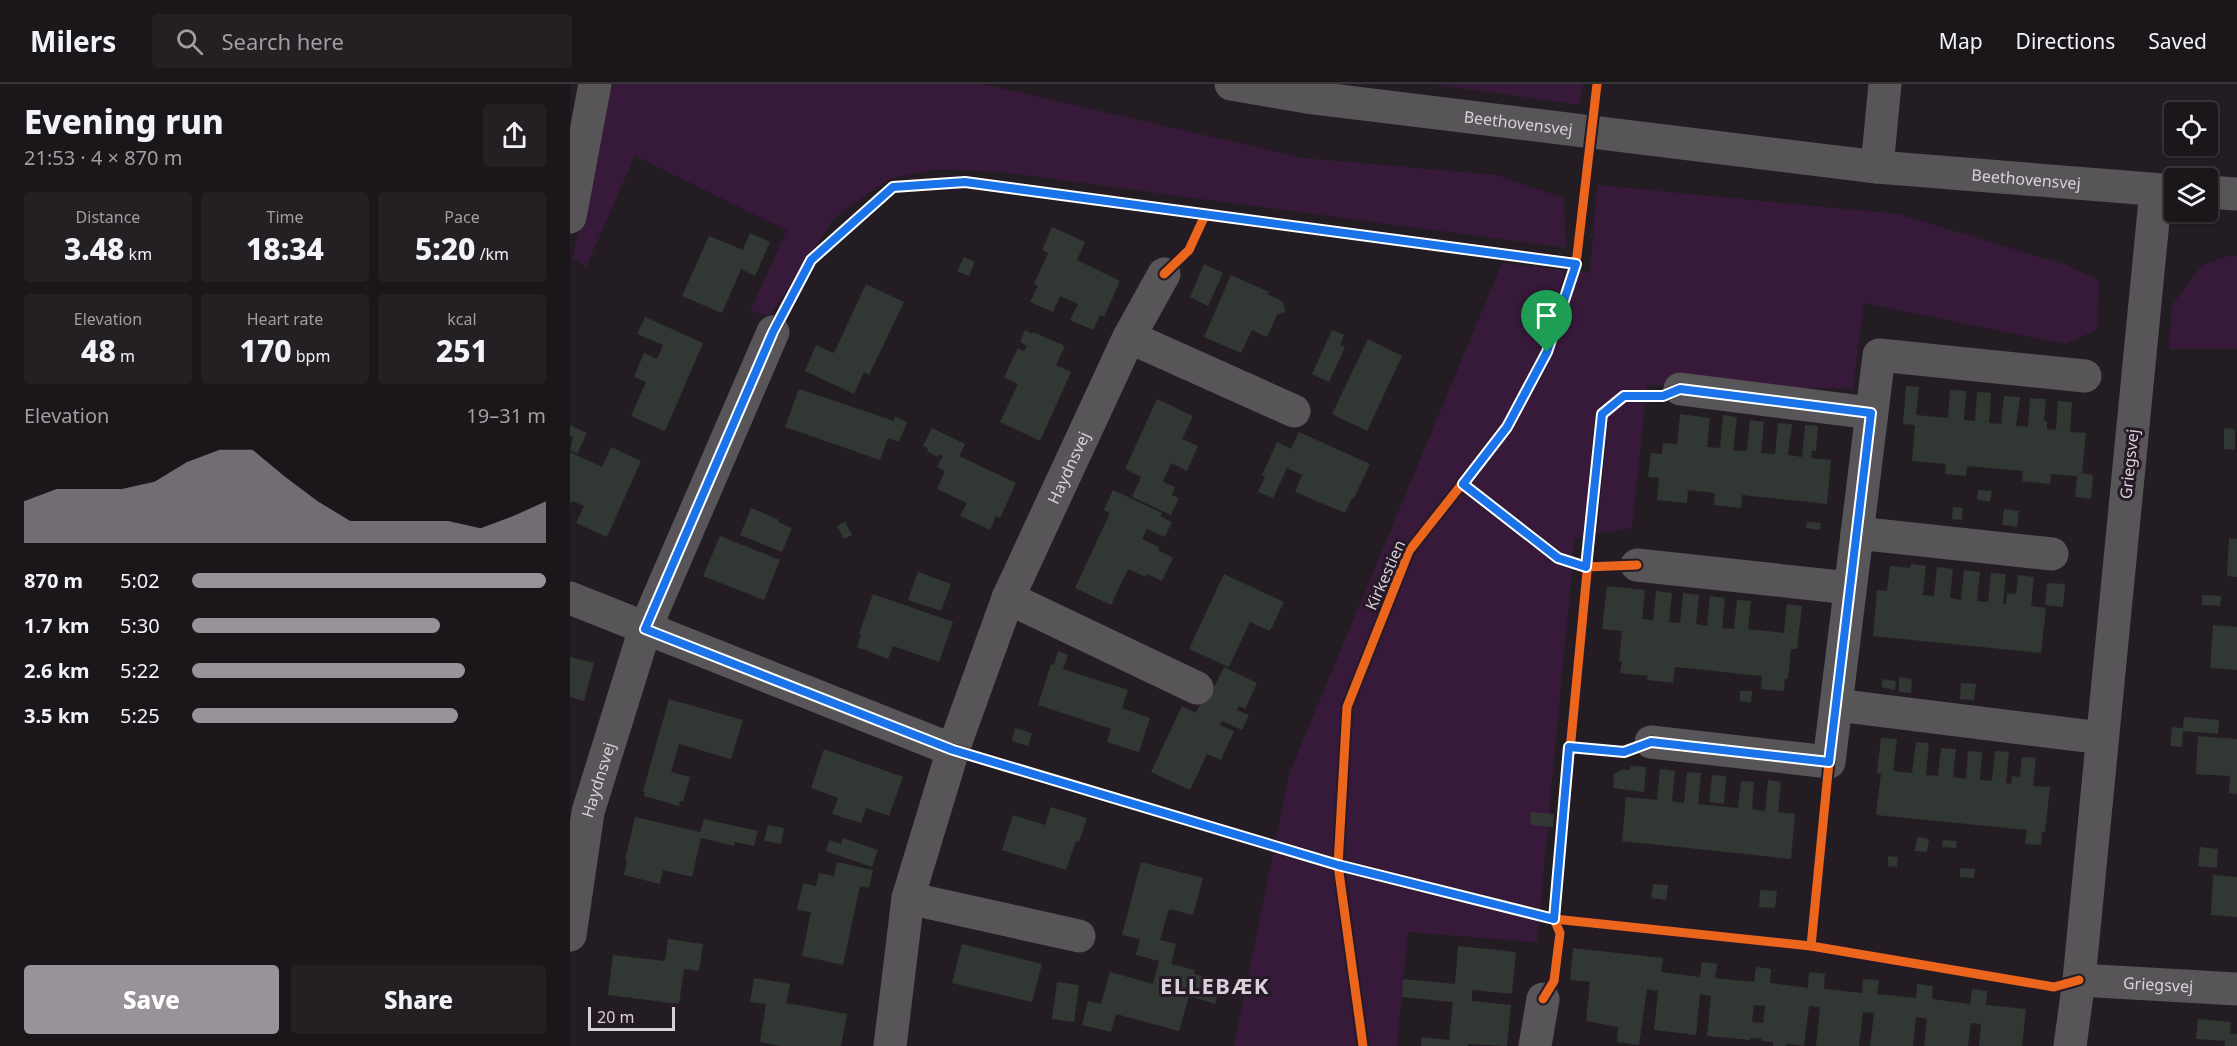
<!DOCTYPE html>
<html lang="en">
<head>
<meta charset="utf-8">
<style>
	body { margin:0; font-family:"Noto Sans",sans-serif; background:#231f23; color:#f1f3f6; height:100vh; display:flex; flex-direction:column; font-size:22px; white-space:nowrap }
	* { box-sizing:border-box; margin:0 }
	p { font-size:20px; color:#9f9fa2 }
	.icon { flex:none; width:33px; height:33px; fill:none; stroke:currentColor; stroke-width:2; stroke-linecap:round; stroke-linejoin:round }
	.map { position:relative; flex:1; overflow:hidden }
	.drawer { display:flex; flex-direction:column; background:#1a161a; width:570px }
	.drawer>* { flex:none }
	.tools { position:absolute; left:1594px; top:18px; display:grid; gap:12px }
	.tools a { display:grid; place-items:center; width:54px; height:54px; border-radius:6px; background:#1a161a; box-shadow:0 2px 4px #0004,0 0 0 2px #383539; font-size:30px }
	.scale { position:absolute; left:18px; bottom:15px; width:87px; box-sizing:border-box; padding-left:6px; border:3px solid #d8d1d9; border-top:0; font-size:16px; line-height:21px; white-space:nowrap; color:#d8d1d9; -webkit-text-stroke:4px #251a26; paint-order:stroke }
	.pin { position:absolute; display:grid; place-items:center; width:51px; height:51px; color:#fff; margin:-62px -26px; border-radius:50% 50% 50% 0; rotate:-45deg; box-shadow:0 0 6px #0007 }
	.pin .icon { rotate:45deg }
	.round { display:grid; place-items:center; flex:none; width:63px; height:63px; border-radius:6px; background:#231f23 }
	.headline { display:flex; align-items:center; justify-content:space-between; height:102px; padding:0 24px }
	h1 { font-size:33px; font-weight:800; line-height:45px }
	.metrics { display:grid; grid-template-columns:repeat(3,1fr); gap:9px; height:102px; padding:6px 24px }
	.metrics div { display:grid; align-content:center; border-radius:6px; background:#231f23; text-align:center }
	.metrics b { font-size:30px; font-weight:800 }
	.metrics small { font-size:16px; font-weight:400 }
	.metrics p { font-size:16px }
	.chart { height:168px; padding:12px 24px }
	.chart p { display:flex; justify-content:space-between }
	.chart svg { width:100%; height:108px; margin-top:6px; fill:#999299; opacity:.7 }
	.primary-button { display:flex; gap:12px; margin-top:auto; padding:12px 24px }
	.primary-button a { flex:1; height:69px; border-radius:6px; background:#999299; color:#fff; font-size:24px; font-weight:800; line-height:69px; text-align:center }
	.primary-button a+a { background:#231f23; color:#f1f3f6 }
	ul { padding:0 24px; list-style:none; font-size:20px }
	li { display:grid; grid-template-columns:96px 72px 1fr; align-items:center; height:45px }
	li i { height:15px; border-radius:8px; background:#999299 }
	header { display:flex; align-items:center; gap:36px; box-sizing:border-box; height:84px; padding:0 30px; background:#1a161a; border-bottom:2px solid #383539 }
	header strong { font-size:28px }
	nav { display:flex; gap:33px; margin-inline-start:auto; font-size:21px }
	.search { width:420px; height:54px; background:#231f23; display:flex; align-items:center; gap:15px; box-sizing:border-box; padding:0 21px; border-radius:6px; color:#9f9fa2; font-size:22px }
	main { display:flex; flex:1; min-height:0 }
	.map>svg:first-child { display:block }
	.green { fill:#371939 }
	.building { fill:#313733; fill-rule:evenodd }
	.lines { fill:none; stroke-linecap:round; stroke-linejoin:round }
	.minor { stroke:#585558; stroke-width:33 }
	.cycleway-casing { stroke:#251a26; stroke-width:13 }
	.cycleway { stroke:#eb651d; stroke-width:9 }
	.route-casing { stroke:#fff; stroke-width:12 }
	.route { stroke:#1a73e8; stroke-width:8 }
	.labels { text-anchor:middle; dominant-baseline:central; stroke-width:6; stroke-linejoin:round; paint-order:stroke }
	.street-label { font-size:16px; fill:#d8d1d9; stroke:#251a26 }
	.district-label { font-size:22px; font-weight:bold; letter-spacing:1.5px; fill:#d8d1d9; stroke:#251a26 }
</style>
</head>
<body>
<header>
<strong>Milers</strong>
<div class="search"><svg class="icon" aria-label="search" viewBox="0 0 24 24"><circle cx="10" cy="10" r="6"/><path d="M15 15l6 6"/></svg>Search here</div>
<nav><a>Map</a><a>Directions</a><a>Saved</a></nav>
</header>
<main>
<section class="drawer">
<div class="headline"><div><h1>Evening run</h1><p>21:53 · 4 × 870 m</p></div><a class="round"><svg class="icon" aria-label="share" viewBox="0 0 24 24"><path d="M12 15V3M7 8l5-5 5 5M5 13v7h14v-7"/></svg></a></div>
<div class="metrics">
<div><p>Distance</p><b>3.48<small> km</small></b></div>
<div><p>Time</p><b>18:34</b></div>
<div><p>Pace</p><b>5:20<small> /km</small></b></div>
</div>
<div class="metrics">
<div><p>Elevation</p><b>48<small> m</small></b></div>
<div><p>Heart rate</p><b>170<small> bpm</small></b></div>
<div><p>kcal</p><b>251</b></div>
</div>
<div class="chart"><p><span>Elevation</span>19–31 m</p>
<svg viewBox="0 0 160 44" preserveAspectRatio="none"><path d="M0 44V27L10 22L20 22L30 22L40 19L50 11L60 6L70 6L80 17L90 27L100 35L110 35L120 35L130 35L140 38L150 33L160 27V44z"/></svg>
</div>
<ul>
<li><b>870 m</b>5:02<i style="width:100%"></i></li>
<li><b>1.7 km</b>5:30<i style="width:70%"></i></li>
<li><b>2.6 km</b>5:22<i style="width:77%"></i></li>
<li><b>3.5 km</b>5:25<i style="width:75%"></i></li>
</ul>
<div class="primary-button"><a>Save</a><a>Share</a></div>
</section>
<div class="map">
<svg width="1667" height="962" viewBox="0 0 1667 962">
	<rect width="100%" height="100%" fill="#231d23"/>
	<g class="green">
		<polygon points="43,0 412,0 733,74 926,91 994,114 996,164 432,88 367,85 321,94 264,134 200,232 180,227 217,146 65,72 16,183 2,175 37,16"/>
		<polygon points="862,0 1013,0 1010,21"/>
		<polygon points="1027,101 1328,130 1496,181 1529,196 1527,246 1495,260 1294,219 1283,305 1077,301 1062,444 1005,454 967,858 838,848 827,962 664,962 719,690 932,179 1020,189"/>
		<polygon points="1658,172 1667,172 1667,265 1599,265 1602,221 1632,181"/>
	</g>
	<g class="building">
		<polygon points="482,143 515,158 507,176 550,197 534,233 530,231 523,246 500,236 508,220 490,212 483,228 460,218 468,202 464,200 478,169 472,166"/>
		<polygon points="180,149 200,158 185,192 171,185 152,229 112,212 139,152 173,166"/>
		<polygon points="394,173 405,178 399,192 387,187"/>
		<polygon points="634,180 653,189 638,222 620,213"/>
		<polygon points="661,191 699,208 697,210 712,217 716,227 707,231 697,253 682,246 671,269 634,253"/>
		<polygon points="296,200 334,218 299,291 294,288 284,310 235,287 246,261 264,269"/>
		<polygon points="75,233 133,259 95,347 61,332 76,298 64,293 74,269 87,275 93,261 67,250"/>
		<polygon points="455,246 462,250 463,248 495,262 486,281 501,288 470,357 430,338 448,300 434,293 448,264 454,267 457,262 450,258"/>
		<polygon points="762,246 774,251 770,261 775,263 759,298 742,290"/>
		<polygon points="798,255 832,272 797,347 762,330"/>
		<polygon points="1336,302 1349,303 1346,331 1378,334 1380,306 1396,307 1394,336 1405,337 1407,308 1421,309 1419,339 1431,340 1434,312 1450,313 1446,342 1458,343 1460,314 1476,315 1474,337 1477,337 1477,345 1486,346 1488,317 1502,318 1500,348 1516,349 1512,389 1523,391 1521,415 1505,413 1507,392 1481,390 1480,400 1452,397 1453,387 1397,382 1396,392 1375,390 1376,380 1342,377 1345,341 1333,340"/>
		<polygon points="229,305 324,337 325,333 337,338 329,358 318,354 310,376 215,343"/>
		<polygon points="587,315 623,332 612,355 628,362 617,387 601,379 593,398 605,403 602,411 609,414 601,431 562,413 571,393 555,385"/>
		<polygon points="1110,330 1140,334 1137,363 1150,364 1153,331 1167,333 1163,366 1177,367 1180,336 1194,338 1191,369 1205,370 1208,339 1222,340 1218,371 1232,373 1235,341 1248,342 1246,367 1242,367 1241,374 1261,376 1257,420 1172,411 1171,424 1144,421 1145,409 1118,406 1117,419 1087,416 1089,394 1078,393 1081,369 1092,370 1093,359 1107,360"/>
		<polygon points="0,341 17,349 7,370 0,366 3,353 0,352"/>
		<polygon points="362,344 395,360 389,372 446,399 430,434 426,432 420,446 390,432 397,419 367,405 375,387 367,383 373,372 369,370 368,373 357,367 358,364 353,362"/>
		<polygon points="1654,344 1665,345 1665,366 1654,365"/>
		<polygon points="729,348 800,380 784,414 782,414 775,429 725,408 732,391 717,384 703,414 688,408 695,393 692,391 707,358 721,365"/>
		<polygon points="41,363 71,377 37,453 6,439 14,422 2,417 0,421 0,368 32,383"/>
		<polygon points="543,406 592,429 590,432 602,438 595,453 577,445 572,455 589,463 588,466 603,474 592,497 577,490 576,493 558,485 541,521 505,504 540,429 534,426"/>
		<polygon points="1408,406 1422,407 1420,418 1407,415"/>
		<polygon points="1383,423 1393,424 1392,436 1382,435"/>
		<polygon points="181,424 209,436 208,438 222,444 212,468 170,451"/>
		<polygon points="1434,425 1449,427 1447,443 1432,441"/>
		<polygon points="275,438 282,451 274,455 267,442"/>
		<polygon points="1237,438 1251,439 1250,446 1236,444"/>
		<polygon points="150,452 210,476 194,516 133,492"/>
		<polygon points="1659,454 1667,455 1667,493 1657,492"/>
		<polygon points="1341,480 1356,482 1353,511 1364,512 1367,483 1383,485 1380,514 1391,516 1394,486 1410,488 1407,517 1418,518 1421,489 1436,490 1433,520 1436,520 1437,509 1446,510 1448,491 1464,493 1461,522 1476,524 1471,569 1303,552 1307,506 1317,507 1320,482 1340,484"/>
		<polygon points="348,488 381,500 371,527 338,516"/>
		<polygon points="654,490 714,518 700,547 680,538 659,583 619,565"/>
		<polygon points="1477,499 1495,500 1493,523 1475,521"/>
		<polygon points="1037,502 1075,506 1072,535 1083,536 1086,507 1102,509 1099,538 1110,539 1113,509 1129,511 1126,540 1137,542 1140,512 1155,514 1152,544 1164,545 1167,516 1181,517 1178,545 1214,549 1217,520 1232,522 1227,565 1221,565 1218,595 1215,595 1214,607 1191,605 1192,592 1105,583 1103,599 1077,596 1078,592 1050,589 1052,578 1049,577 1052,547 1032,545"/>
		<polygon points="303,510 383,538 369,578 323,562 318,575 287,563 291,551 289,550"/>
		<polygon points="1632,511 1651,512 1650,522 1632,521"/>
		<polygon points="1643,541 1667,543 1667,586 1640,584"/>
		<polygon points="488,567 498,571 493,585 558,606 552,624 580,634 569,668 537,658 541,645 468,621 481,580 484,581"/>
		<polygon points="0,573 24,579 14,617 0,613"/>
		<polygon points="654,583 687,599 675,625 669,622 667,626 679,631 672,646 652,637 650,641 664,647 651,676 637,670 620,706 581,688 612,622 626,629 636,607 641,609"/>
		<polygon points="1329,593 1342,595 1341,609 1329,608"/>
		<polygon points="1313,595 1326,597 1325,606 1311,603"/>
		<polygon points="1391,599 1406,600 1404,616 1390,615"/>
		<polygon points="1170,607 1182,607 1181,618 1170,617"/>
		<polygon points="99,615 173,636 161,675 109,660 101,688 120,693 113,718 110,717 109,722 74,712 75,708 73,707"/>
		<polygon points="1614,633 1649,636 1648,650 1613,647 1612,663 1600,662 1602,643 1613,644"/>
		<polygon points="445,644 462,649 458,662 442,657"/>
		<polygon points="1628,652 1667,655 1667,710 1659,709 1660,692 1626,690"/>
		<polygon points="1311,654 1327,655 1323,687 1342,689 1346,658 1359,659 1356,691 1368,692 1371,664 1386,665 1383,693 1396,695 1398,667 1412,668 1410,696 1422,697 1425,667 1439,668 1436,699 1441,700 1442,692 1450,693 1452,673 1466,674 1463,702 1480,703 1475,748 1472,748 1471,761 1455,760 1457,746 1306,731 1311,690 1307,689"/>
		<polygon points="254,665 333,693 319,732 296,724 291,739 262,730 268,714 241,704"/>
		<polygon points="1061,682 1076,683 1074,708 1043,704 1044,690 1053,685 1060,686"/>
		<polygon points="1090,685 1105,687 1102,717 1114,719 1117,688 1131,689 1128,720 1168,724 1171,697 1184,698 1182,725 1195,727 1198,696 1211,698 1208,728 1225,730 1221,775 1052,757 1056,713 1087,716"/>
		<polygon points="1142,691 1156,692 1154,720 1139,718"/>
		<polygon points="481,723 517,734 509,758 506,757 496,786 432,766 443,731 475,741"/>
		<polygon points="961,728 984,730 983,743 960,741"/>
		<polygon points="65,733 130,748 134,735 188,747 184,762 165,758 164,762 131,754 122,793 93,786 90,800 54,791 57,777 55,776"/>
		<polygon points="198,741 214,744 211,760 194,757"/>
		<polygon points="1347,753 1359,755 1357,768 1345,767"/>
		<polygon points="273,754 308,766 302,783 256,767 259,756 271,760"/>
		<polygon points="1373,756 1387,757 1386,764 1372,763"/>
		<polygon points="1630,763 1648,765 1647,784 1628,782"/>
		<polygon points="1318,772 1328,773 1327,783 1318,782"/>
		<polygon points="267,778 303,786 299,804 290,802 273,881 232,872 241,828 227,826 233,799 246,802 249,789 264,792"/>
		<polygon points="571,778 633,794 623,831 599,825 590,856 606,860 601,880 625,886 624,890 651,897 645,920 619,912 609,947 546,930 541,948 512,941 518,917 531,920 540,888 583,900 589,877 566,871 570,855 552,851"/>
		<polygon points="1390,784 1405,785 1404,794 1390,793"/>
		<polygon points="1643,791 1667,793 1667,833 1641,831"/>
		<polygon points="1083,800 1098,801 1096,816 1081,814"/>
		<polygon points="1190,806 1207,807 1205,824 1189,823"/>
		<polygon points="98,855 133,860 129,887 114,885 109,920 38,911 43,871 95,877"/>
		<polygon points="392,860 472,880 462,918 382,899"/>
		<polygon points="888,862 946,868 942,910 902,906 902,917 941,921 937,962 898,960 898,962 851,962 852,953 879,956 883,918 832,913 833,895 885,900"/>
		<path d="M1003 864 1093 874 1091 888 1130 893 1132 878 1147 880 1145 894 1184 898 1186 883 1201 885 1200 899 1238 904 1239 888 1255 890 1254 905 1292 909 1293 895 1309 896 1307 910 1346 914 1347 900 1363 902 1362 915 1400 920 1402 905 1417 907 1416 921 1456 925 1452 962H1409L1411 940 1401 939 1398 962H1354L1357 935 1346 933 1343 962H1300L1304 929 1293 928 1289 962H1246L1250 923 1239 922 1234 962 1217 960 1216 962H1203V958L1191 957 1192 955 1181 954 1180 956 1137 952 1141 912 1130 910 1126 951 1084 946 1088 907 1077 905 1069 961 1047 958 1048 943 1016 937 1020 898 1000 896ZM1184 921 1195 922 1193 939 1182 938Z"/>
		<polygon points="184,894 220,900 216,919 277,930 271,962 211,962 190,958 196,920 180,918"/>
		<polygon points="487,898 509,901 504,938 482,935"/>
		<polygon points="1628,935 1661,938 1660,949 1667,950 1667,962 1655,962 1655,957 1626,955"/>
	</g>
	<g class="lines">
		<g class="minor">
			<path id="s1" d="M661 0 737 13 1307 83 1605 107"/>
			<polyline points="1307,83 1315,0"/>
			<path id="s2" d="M1586 106 1509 896 1667 905"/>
			<polyline points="1638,108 1667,110"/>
			<polyline points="0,133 25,0"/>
			<polyline points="559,253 724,327"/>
			<polyline points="1110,305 1301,329"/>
			<polyline points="1287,449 1482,470"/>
			<polyline points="1067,481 1280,504"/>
			<polyline points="0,514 383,666"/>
			<polyline points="438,514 627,604"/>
			<polyline points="1266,621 1532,654"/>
			<polyline points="1081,658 1259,678 1309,271 1515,292"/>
			<polyline points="338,814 509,852"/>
			<path id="s3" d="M0 851 18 728 75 545 203 248"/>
			<path id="s4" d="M320 962 338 814 383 666 438 514 559 253 594 190"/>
			<polyline points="965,962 973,915"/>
			<polyline points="1500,962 1509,896"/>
		</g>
		<g class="cycleway-casing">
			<g id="cycleway">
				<polyline points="594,190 619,166 636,129"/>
				<polyline points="203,248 241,176 323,103 395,98 1006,179"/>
				<polyline points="893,400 988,474 1016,483 1067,481"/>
				<polyline points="999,663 1054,668 1081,658"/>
				<polyline points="383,666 768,781 984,835 1241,862 1484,903 1509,896"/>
				<polyline points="1241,862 1259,678"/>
				<polyline points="973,915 984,897 990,849 984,835 1032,330 1055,312 1093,312 1110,305"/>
				<polyline points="793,962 768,781 777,623 839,467 937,343 977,268 1007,172 1027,0"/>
			</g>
		</g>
		<use href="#cycleway" class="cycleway"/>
	</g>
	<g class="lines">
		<g class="route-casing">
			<polygon id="route" points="395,98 1006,180 977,268 937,343 893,400 988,474 1016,483 1032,330 1054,312 1093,312 1110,305 1301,329 1259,678 1081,658 1054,668 999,663 984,835 768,781 383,666 75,545 203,248 241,176 323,103"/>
		</g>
		<use href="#route" class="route"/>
	</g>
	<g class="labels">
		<g class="street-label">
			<text stroke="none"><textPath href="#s1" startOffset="290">Beethovensvej</textPath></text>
			<text stroke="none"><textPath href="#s1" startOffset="801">Beethovensvej</textPath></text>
			<text transform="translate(1559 380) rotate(-84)">Griegsvej</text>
			<text stroke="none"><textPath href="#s4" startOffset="609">Haydnsvej</textPath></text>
			<text transform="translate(815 491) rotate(-66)">Kirkestien</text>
			<text stroke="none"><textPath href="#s3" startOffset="158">Haydnsvej</textPath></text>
			<text stroke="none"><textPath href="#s2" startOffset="873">Griegsvej</textPath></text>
		</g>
		<g class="district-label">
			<text x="645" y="901">ELLEBÆK</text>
		</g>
	</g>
</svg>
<div class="tools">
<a><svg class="icon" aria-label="locate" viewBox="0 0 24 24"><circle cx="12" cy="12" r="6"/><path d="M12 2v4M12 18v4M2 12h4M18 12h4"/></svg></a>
<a><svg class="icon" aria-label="layers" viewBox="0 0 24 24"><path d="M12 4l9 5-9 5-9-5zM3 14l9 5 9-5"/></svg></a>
</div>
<div class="scale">20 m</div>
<div class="pin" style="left:977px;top:268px;background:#1e9e55"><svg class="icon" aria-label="arrive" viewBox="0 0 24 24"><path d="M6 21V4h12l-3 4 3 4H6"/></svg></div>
</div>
</main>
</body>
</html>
